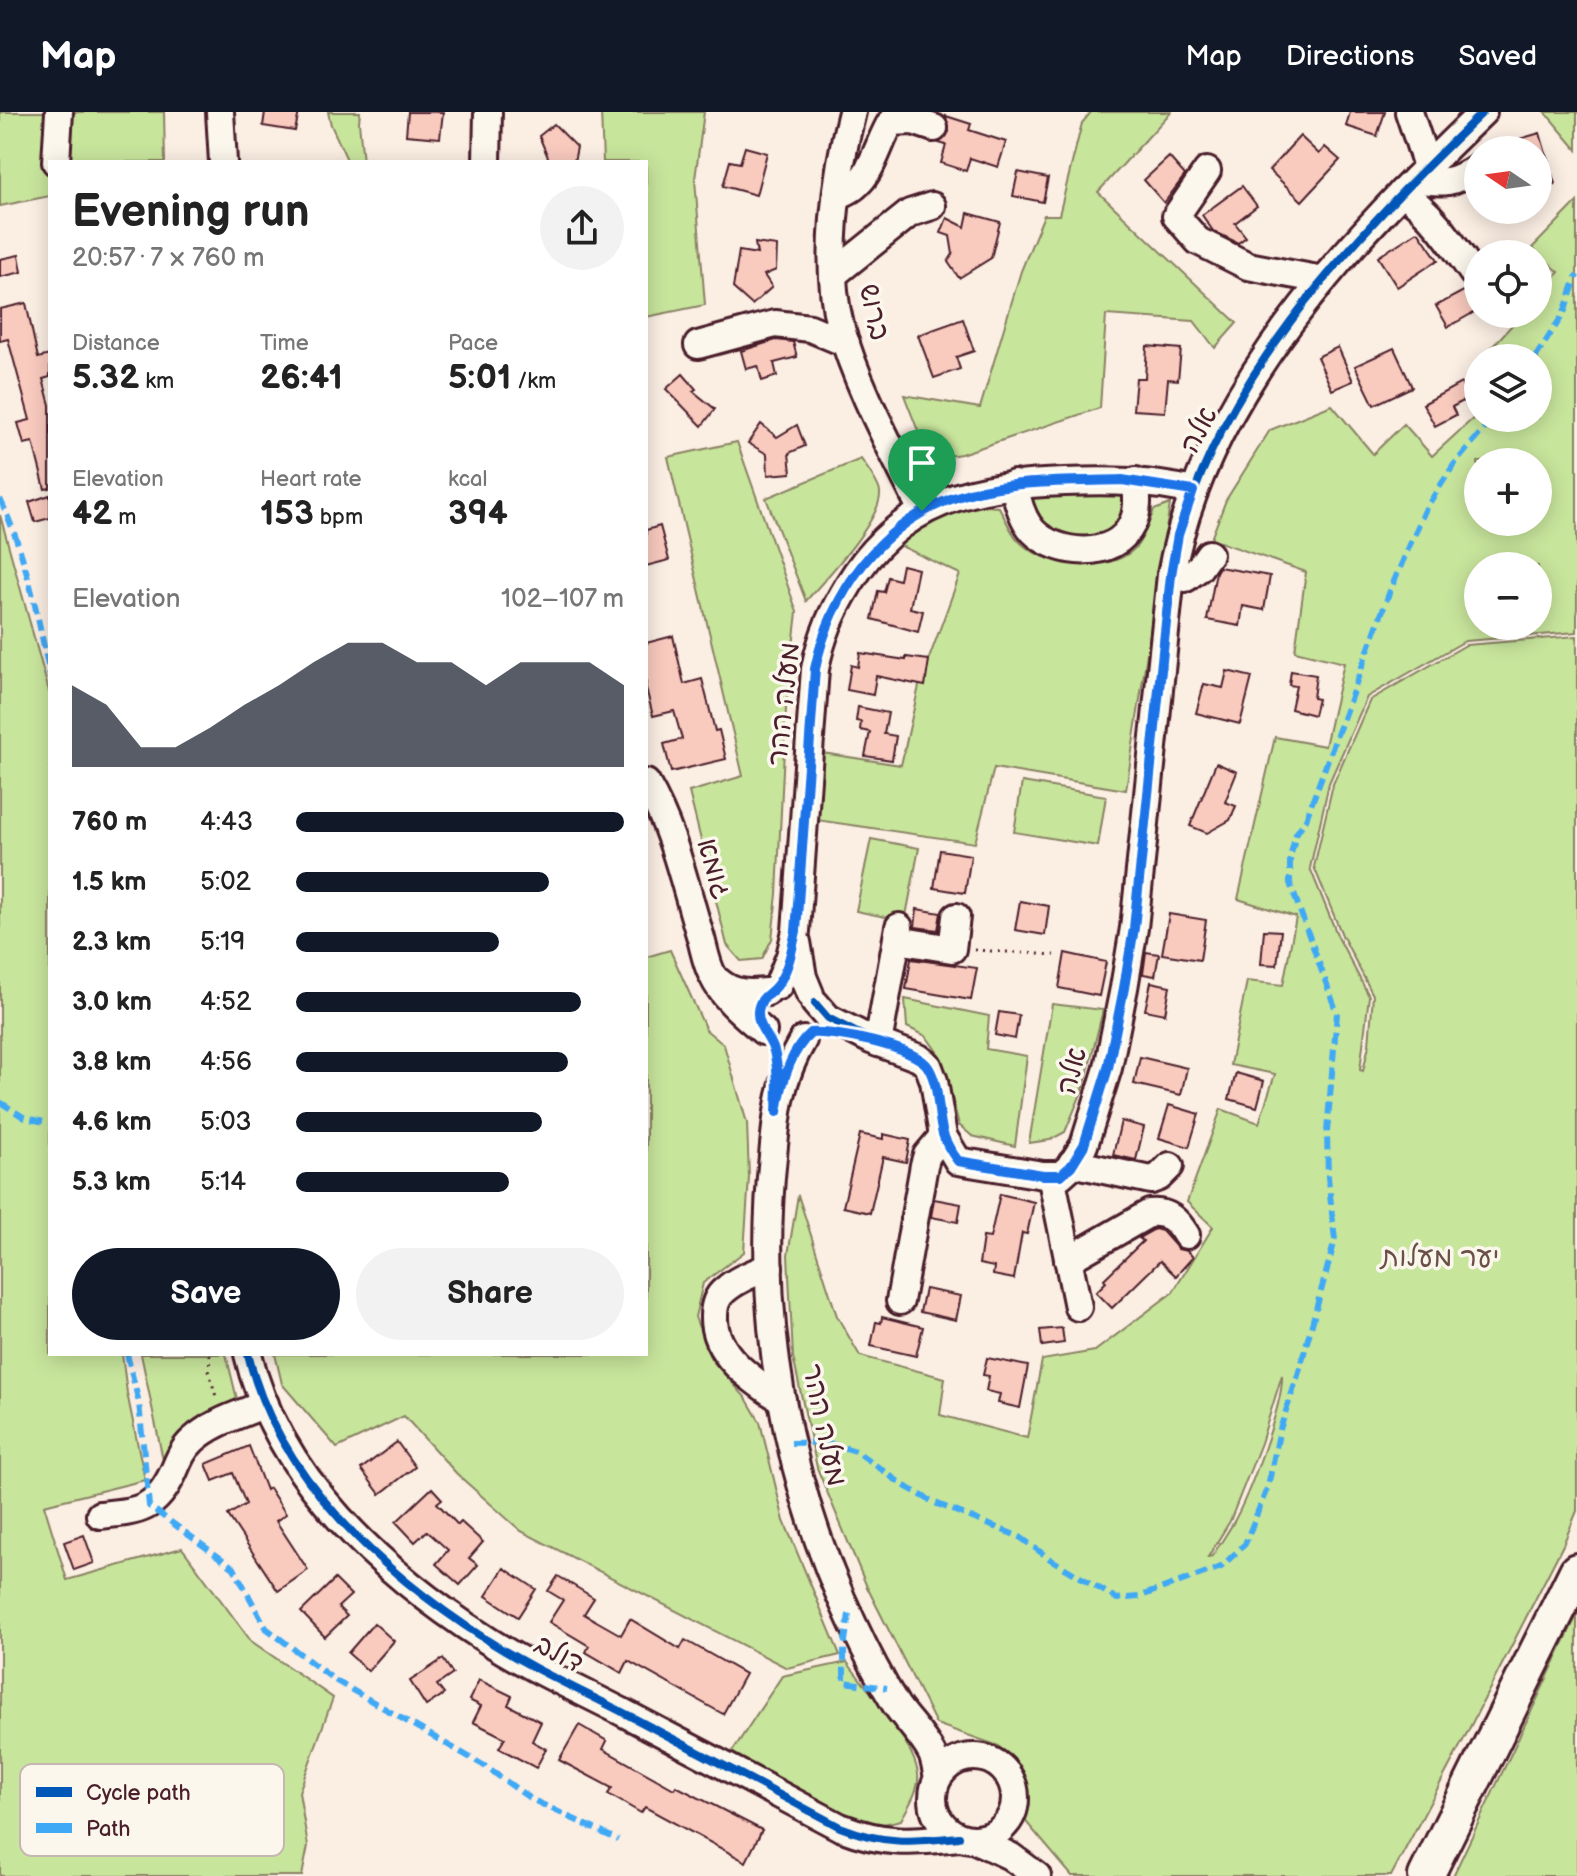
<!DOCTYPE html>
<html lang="en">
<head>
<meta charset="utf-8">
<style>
	body { margin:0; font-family:"Balsamiq Sans","Playpen Sans Hebrew",sans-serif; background:#f2f2f2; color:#222; height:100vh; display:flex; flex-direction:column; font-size:30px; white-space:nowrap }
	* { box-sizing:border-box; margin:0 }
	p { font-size:26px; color:#767676 }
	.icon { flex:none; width:44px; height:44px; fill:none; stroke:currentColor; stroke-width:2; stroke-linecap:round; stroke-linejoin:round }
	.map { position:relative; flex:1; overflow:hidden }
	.side { position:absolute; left:48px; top:48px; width:600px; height:1196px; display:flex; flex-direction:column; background:#fff; border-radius:0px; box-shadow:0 4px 20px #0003 }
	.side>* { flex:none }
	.needle { width:52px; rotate:283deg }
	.tools { position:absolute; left:1464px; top:24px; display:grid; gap:16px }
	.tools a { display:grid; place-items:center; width:88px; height:88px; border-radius:50%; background:#fff; box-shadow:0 4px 20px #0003; font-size:40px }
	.pin { position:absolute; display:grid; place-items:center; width:68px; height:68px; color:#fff; margin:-82px -34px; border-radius:50% 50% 50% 0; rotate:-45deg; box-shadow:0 0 8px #0007 }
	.pin .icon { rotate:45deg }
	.round { display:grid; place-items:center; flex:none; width:84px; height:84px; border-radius:42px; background:#f2f2f2 }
	.headline { display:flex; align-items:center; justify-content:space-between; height:136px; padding:0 24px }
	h1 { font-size:44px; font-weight:700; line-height:60px }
	.stats { display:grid; grid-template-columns:repeat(3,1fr); gap:12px; height:136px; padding:8px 24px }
	.stats div { display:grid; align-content:center }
	.stats b { font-size:34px; font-weight:700 }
	.stats small { font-size:22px; font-weight:400 }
	.stats p { font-size:22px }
	.chart { height:224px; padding:16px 24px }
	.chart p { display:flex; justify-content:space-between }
	.chart svg { width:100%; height:144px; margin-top:8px; fill:#111827; opacity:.7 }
	.button { display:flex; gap:16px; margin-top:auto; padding:16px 24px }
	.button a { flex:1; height:92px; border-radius:48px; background:#111827; color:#fff; font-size:32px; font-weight:700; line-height:92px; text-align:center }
	.button a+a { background:#f2f2f2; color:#222 }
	ul { padding:0 24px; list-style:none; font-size:26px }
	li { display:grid; grid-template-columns:128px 96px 1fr; align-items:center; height:60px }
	li i { height:20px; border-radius:10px; background:#111827 }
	header { display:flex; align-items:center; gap:48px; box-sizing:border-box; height:112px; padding:0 40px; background:#111827; color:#fff }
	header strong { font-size:38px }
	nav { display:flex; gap:44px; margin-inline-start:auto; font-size:28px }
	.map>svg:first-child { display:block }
	.green { fill:#c8e59c; stroke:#898264; stroke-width:2; fill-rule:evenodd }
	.building { fill:#f9cabe; stroke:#4a1f2b; stroke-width:2 }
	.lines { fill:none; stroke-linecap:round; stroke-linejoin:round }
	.minor-casing { stroke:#4a1f2b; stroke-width:32 }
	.major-casing { stroke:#4a1f2b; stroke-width:40 }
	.path { stroke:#4a1f2b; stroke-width:3; stroke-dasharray:2 6; stroke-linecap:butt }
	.minor { stroke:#fbf7ec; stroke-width:26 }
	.major { stroke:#fbf7ec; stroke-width:34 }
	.quiet { stroke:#3fa9f5; stroke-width:6; stroke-dasharray:12 6; stroke-linecap:butt }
	.cycleway-casing { stroke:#fbf7ec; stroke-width:13 }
	.cycleway { stroke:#0057b8; stroke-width:8 }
	.route-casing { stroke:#fff; stroke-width:16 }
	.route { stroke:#1a73e8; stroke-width:10 }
	.labels { text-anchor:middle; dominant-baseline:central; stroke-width:7; stroke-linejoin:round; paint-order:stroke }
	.street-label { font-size:28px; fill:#4a1f2b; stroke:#fbf7ec }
	.park-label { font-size:28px; fill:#6a5047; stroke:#fbf7ec }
	.key { fill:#fbf7ec; stroke:#c6b6b2; stroke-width:2 }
	.key-label { font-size:22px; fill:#4a1f2b }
</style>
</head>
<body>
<header>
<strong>Map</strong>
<nav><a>Map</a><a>Directions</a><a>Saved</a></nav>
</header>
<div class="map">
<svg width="1577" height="1764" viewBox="0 0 1577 1764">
	<rect width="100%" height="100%" fill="#fbeee3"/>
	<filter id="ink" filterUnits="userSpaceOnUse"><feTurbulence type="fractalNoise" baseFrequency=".0125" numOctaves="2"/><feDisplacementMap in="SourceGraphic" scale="16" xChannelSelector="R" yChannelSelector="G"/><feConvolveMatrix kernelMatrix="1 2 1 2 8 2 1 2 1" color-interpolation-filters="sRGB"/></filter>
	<g filter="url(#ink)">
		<g class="green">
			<polygon points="0,0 164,0 165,50 50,50 50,84 0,94"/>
			<polygon points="328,0 360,0 359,10 363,50 348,50 331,13"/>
			<polygon points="601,0 704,0 695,67 705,193 646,205 646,50 603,50"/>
			<polygon points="1091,0 1171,0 1098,80 1237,211 1215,236 1194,209 1106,203 1100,296 961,342 929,347 904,283 980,296 1021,159 1044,103 1059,103 1082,11"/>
			<polygon points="1545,0 1577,0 1577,38"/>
			<path d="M1577 90V520L1465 529 1367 585 1329 671 1310 756 1338 825 1369 884 1360 958 1363 959 1369 933 1373 883 1342 823 1314 755 1333 672 1370 588 1466 533 1577 524V1399L1563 1433 1467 1621 1391 1764H1072L1027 1711 999 1634 936 1612 867 1475 817 1356 793 1245 788 1143 798 1083 837 1204 860 1244 945 1266 940 1303 1027 1326 1042 1248 1095 1239 1173 1180 1213 1115 1187 1090 1221 997 1259 1011 1275 962 1230 953 1247 869 1283 873 1296 805 1238 787 1275 625 1325 634 1344 551 1295 539 1306 460 1211 427 1226 388 1270 318 1332 293 1373 342 1404 312 1432 344 1478 302V306H1538V246H1482L1522 202H1538V184L1559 160 1532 136ZM1478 350H1538V410H1478ZM1478 454H1538V514H1478ZM1282 1263C1284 1290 1249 1384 1232 1413 1226 1423 1219 1434 1212 1444L1208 1445 1230 1409 1261 1331Z"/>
			<polygon points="737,330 797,500 786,596 777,782 772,827 762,847 741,849 727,833 689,680 743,664 668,345"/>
			<path d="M861 347C867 356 878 370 880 380 883 407 824 468 806 489L766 386Z"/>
			<path d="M1122 380C1136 424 1077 434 1049 415 1039 409 1034 395 1030 384Z"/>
			<path d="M1170 392 1126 678 994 656 975 731 816 708 822 641 901 653 919 574 960 462 899 433 919 416 972 393 999 395C1005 406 1010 419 1018 428 1041 454 1108 463 1134 437 1143 429 1149 409 1154 398Z"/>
			<polygon points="0,403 50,583 50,1242 122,1242 127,1281 145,1368 44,1393 67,1468 182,1436 251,1529 333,1586 299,1680 308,1734 302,1764 0,1764"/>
			<polygon points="1022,670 1106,684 1098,734 1014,720"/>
			<polygon points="871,727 919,736 905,809 856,799"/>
			<polygon points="670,838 706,918 724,933 747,1011 749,1065 744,1140 703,1171 695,1205 711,1247 746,1286 760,1310 784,1409 840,1543 787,1556 521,1419 457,1362 404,1304 337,1336 282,1272 275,1242 646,1242 646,845"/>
			<polygon points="905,887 989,904 986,937 1027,944 1015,1034 972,1024 959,1013 942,947 926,924 907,915"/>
			<polygon points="1052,892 1103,898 1084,975 1065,1020 1050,1028 1029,1031"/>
			<path d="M141 1242H226L237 1287C199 1307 185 1310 163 1348Z"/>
			<polygon points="1577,1503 1577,1764 1453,1764"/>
			<path d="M847 1550C866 1576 914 1630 918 1662 920 1677 908 1695 901 1708 893 1710 884 1713 876 1712 827 1704 774 1665 732 1640L782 1564Z"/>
		</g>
		<g class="building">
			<polygon points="265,0 299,0 295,19 263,14"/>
			<polygon points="408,0 443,0 440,26 406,23"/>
			<polygon points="1350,0 1385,0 1377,24 1346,14"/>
			<polygon points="946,4 971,12 969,18 1006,30 998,55 970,46 966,59 941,51 946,33 939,31 949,20"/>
			<polygon points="554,12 577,35 574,50 550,50 539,24"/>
			<polygon points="1540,21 1555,72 1538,77 1538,38 1495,38 1495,34"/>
			<polygon points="1300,24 1319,42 1325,35 1340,48 1302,89 1269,58"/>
			<polygon points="745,35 767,41 756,83 723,74 730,49 740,51"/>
			<polygon points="1169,45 1185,63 1164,91 1144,68"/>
			<polygon points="1018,60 1048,66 1043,90 1013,84"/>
			<polygon points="1242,74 1257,94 1235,111 1246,125 1238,131 1213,119 1202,103"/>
			<polygon points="968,101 1000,110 991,146 959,166 948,150 953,142 950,124 941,121 947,106 965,115"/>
			<polygon points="1418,119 1438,148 1397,175 1378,145"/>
			<polygon points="755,131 777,134 776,158 764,163 772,175 752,193 733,176 739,139 757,142"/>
			<polygon points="19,143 22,160 0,165 0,147"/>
			<polygon points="1469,176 1478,191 1478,198 1448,215 1436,194"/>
			<polygon points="26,191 38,246 50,243 50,265 43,267 50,293 50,376 45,377 33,330 24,332 18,311 30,308 8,227 0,229 0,197"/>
			<polygon points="963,207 974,239 956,245 960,257 934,266 918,223"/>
			<polygon points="776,228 793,230 797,245 774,251 777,264 762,269 758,254 746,257 741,239"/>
			<polygon points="1147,234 1181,237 1178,268 1168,267 1165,300 1133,298 1136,266 1145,266"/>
			<polygon points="1338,235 1353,269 1332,278 1317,245"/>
			<polygon points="1394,236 1412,275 1374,293 1355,254"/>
			<polygon points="683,262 696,277 693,279 715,297 702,314 666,277"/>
			<polygon points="1461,271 1469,286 1452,295 1456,303 1435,314 1423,292"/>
			<polygon points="761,312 777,325 797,313 805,334 789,341 791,361 768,363 767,342 748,331"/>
			<polygon points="50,383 50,406 35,410 29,390"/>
			<polygon points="660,414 669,448 646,454 646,418"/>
			<polygon points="902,453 918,457 910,496 923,499 918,520 872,507 878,479 884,480 888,465 899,468"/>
			<polygon points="1219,455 1270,464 1264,498 1243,494 1240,514 1207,508 1216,460"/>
			<polygon points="673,524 684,572 702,567 715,619 719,618 726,647 671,660 664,632 682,627 674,599 653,604 646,576 646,531"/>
			<polygon points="860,541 906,548 906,545 929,548 925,574 876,564 873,583 847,578 851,553 858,555"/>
			<polygon points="1227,559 1252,565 1240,612 1196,601 1204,572 1223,576"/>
			<polygon points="1291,559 1316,563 1313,586 1318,587 1314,603 1291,597 1296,574 1289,573"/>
			<polygon points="858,595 888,601 884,622 896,624 892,648 865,644 870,620 860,618 861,610 856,609"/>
			<polygon points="1216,651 1237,660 1225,690 1236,694 1230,708 1207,721 1190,714"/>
			<polygon points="940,738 971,743 965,781 934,776"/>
			<polygon points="1020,789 1049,794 1045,823 1015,818"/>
			<polygon points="917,797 941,801 938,818 915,815"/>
			<polygon points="1169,802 1206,808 1200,848 1162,842"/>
			<polygon points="1264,818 1281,819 1277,853 1261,852"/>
			<polygon points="1146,840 1159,842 1155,864 1143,862"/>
			<polygon points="1065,841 1106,850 1099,884 1059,876"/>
			<polygon points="911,847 977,856 971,888 906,877"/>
			<polygon points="1151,870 1170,874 1165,902 1145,898"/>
			<polygon points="999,900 1019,903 1015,927 995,923"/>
			<polygon points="1140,945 1187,956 1181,983 1134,972"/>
			<polygon points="1236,961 1264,969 1257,995 1229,987"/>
			<polygon points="1169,993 1199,1002 1189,1035 1159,1026"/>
			<polygon points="1121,1009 1144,1015 1136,1048 1113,1043"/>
			<polygon points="860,1022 883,1027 883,1022 910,1028 906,1050 883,1045 870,1101 843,1095"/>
			<polygon points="1000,1082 1034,1090 1027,1122 1022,1121 1014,1167 993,1163 994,1155 979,1152 983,1125 990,1126"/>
			<polygon points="934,1087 961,1092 958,1110 931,1105"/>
			<polygon points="1155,1117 1162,1119 1178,1137 1187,1139 1193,1145 1176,1164 1160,1149 1112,1196 1096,1180 1106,1170 1104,1167 1143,1129 1139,1126"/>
			<polygon points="925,1177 961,1184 956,1208 920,1200"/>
			<polygon points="882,1205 923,1215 916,1244 871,1234 876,1210 881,1211"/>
			<polygon points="1062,1216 1064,1231 1042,1234 1040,1218"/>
			<polygon points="987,1246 1028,1254 1020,1296 998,1291 1000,1282 986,1279 989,1264 983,1263"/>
			<polygon points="397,1330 415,1355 380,1382 361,1357"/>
			<polygon points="249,1334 266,1378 269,1376 286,1402 276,1409 308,1458 278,1479 228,1403 246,1392 233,1361 213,1369 206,1352"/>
			<polygon points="432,1376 442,1387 437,1391 458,1413 461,1410 483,1430 469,1446 478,1453 460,1473 436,1452 448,1438 427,1419 415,1430 396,1410"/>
			<polygon points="84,1423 94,1451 74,1458 64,1430"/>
			<polygon points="504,1456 536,1477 518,1505 486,1484"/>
			<polygon points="558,1464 594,1486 584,1502 621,1523 630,1507 680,1537 685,1528 745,1562 723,1602 628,1549 622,1561 586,1540 589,1534 549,1510 563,1488 548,1479"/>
			<polygon points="335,1467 351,1483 338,1495 347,1504 325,1525 301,1500"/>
			<polygon points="374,1511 394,1529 368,1559 348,1541"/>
			<polygon points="443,1547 453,1562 437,1573 444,1582 426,1594 410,1569"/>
			<polygon points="479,1568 512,1584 508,1593 541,1610 532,1629 546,1637 536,1656 499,1636 505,1626 473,1610 481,1594 469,1588"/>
			<polygon points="579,1613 607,1629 603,1637 674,1677 676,1674 762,1718 746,1750 645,1695 641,1701 608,1682 612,1676 559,1648"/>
		</g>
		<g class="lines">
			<g class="minor-casing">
				<g id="minor">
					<polyline points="220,0 223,50"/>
					<path d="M852 0C836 60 824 153 840 213 857 275 894 341 922 399"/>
					<polyline points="1409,0 1427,54"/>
					<polyline points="56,50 59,0"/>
					<polyline points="487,50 488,0"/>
					<polyline points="1207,59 1176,104 1198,129 1248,154 1323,168"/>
					<path d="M1415 67C1444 72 1454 71 1478 55"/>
					<path d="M1402 80C1433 102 1451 130 1473 161"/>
					<path d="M837 84C843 81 851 78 855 74 873 60 879 29 891 10L913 9 934 16"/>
					<polyline points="834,162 910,101 932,94"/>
					<polyline points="698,233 775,212 810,216 846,231"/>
					<path d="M1014 372C1017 388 1022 407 1033 419 1057 444 1115 448 1132 412 1139 399 1137 383 1136 369"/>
					<polyline points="1171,463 1186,466 1199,456 1209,442"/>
					<path d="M646 671C674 719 684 771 700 823 704 836 706 852 713 864 723 886 745 903 763 919"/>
					<polyline points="897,828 952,837 956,805"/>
					<polyline points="797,830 803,865 810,882"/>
					<path d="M718 869C733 882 747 882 767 880"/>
					<path d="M778 874 790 844 796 819 815 557C821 525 832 500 849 472 900 388 973 373 1065 370 1110 368 1150 369 1193 379"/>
					<path d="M815 891 828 906 871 928 919 946 928 953 934 969 943 1024 958 1049 1043 1063H1061L1071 1054 1084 1033 1108 956 1124 876 1134 816 1171 463C1204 279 1353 125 1483 0"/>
					<path d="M803 928C780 967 777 1000 773 1044 756 1202 785 1369 853 1512 866 1540 880 1567 896 1593 907 1609 923 1624 932 1642 935 1649 936 1658 938 1665"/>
					<polyline points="878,931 899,815"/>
					<polyline points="1072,1051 1151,1068 1159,1065 1170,1054"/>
					<polyline points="1051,1063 1078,1195"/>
					<path d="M1068 1148 1150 1101C1168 1099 1177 1108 1186 1123"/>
					<path d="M769 1155C754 1161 737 1167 725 1178 716 1185 714 1194 714 1205 713 1243 754 1269 782 1288"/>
					<polyline points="900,1189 924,1053 927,1043 943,1024"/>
					<path d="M248 1242C277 1366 384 1462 487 1528 530 1556 580 1578 626 1602 697 1639 769 1677 840 1715 886 1733 911 1730 959 1725"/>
					<path d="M100 1403C140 1399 156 1398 174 1359 179 1347 183 1337 193 1328 212 1310 242 1302 265 1292"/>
					<circle cx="974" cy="1686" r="41"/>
					<polyline points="973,1727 1010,1744 1037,1764"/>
				</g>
			</g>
			<g class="major-casing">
				<polyline id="major" points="1426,1764 1577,1459"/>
			</g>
			<g class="path">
				<polyline points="974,838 1055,843"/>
				<polyline points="210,1242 209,1260 217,1288"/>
			</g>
			<use href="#minor" class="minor"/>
			<use href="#major" class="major"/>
			<g class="quiet">
				<polyline points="1535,246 1564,201 1577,163"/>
				<path d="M0 387C26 442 38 505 50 564"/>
				<polyline points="0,990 25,1006 50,1011"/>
				<polyline points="127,1242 139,1291 149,1394 234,1456 266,1516 333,1567 483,1653 531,1687 618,1728"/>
				<polyline points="791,1331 825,1330 856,1339 903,1373 935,1391 1020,1425 1050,1447 1117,1487 1138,1485 1221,1455 1245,1432 1268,1374 1280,1317 1298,1263 1335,1128 1328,1065 1327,1020 1337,901 1290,771 1290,746 1296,722 1306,707 1391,476 1426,396 1453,354 1493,306"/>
				<polyline points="849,1502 844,1536 844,1570 887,1576"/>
			</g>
			<g class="cycleway-casing">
				<g id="cycleway">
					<path d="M815 891 828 906 871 928 919 946 928 953 934 969 943 1024 958 1049 1043 1063H1061L1071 1054 1084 1033 1108 956 1124 876 1134 816 1171 463C1204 279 1353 125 1483 0"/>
					<path d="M248 1242C277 1366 384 1462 487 1528 530 1556 580 1578 626 1602 697 1639 769 1677 840 1715 886 1733 911 1730 959 1725"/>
				</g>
			</g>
			<use href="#cycleway" class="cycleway"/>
		</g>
	</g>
	<g class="lines" filter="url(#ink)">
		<g class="route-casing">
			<path id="route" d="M1122 368 1193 379 1178 423 1171 463 1134 816 1124 876 1108 956 1084 1033 1071 1054 1061 1063H1043L958 1049C952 1041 946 1032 943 1022 937 1001 940 974 928 955 916 935 834 919 811 921 789 940 781 973 777 1000 778 980 779 959 774 939 770 925 757 915 758 900 759 884 771 883 778 872 789 857 792 836 796 819L815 557C823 518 839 483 863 452 933 364 1021 371 1122 368Z"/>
		</g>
		<use href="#route" class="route"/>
	</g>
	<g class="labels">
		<g class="street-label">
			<text transform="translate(874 200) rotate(78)">ברוש</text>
			<text transform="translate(1199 318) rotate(-62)">אלה</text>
			<text transform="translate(784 592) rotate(-84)">מעלה ההר</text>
			<text transform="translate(714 757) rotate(74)">גומא</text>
			<text transform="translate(1072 959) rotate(-75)">אלה</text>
			<text transform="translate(824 1313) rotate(78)">מעלה ההר</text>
			<text transform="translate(559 1542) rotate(28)">דולב</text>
		</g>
		<g class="park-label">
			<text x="1440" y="1145">יער מעלות</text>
		</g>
	</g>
	<rect x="20" y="1652" width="264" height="92" rx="12" class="key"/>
	<rect x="36" y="1675" width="36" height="10" fill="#0057b8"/>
	<rect x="36" y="1711" width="36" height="10" fill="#3fa9f5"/>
	<g class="key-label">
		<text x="86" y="1688">Cycle path</text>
		<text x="86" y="1724">Path</text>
	</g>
</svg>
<div class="tools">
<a><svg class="needle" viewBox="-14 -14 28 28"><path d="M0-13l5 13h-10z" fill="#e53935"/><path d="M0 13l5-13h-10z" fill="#767676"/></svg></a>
<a><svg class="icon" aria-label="locate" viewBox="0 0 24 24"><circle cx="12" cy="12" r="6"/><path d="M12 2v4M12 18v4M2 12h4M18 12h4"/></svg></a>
<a><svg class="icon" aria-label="layers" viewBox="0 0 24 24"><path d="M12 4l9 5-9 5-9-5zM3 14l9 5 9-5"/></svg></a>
<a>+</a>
<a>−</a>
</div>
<div class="pin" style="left:922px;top:399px;background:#1e9e55"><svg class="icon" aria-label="arrive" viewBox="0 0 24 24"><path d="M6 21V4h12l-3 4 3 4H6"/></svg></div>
<section class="side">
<div class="headline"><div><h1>Evening run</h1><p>20:57 · 7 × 760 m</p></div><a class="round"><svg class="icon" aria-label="share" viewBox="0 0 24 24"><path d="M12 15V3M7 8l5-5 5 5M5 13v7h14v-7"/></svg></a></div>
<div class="stats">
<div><p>Distance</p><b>5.32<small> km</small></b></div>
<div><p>Time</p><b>26:41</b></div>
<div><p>Pace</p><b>5:01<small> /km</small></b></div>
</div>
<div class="stats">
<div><p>Elevation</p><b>42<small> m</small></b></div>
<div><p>Heart rate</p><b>153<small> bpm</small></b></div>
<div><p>kcal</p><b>394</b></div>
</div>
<div class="chart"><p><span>Elevation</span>102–107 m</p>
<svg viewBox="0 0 160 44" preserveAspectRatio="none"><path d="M0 44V19L10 25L20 38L30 38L40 32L50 25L60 19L70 12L80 6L90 6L100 12L110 12L120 19L130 12L140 12L150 12L160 19V44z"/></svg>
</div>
<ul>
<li><b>760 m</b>4:43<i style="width:100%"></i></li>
<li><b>1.5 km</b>5:02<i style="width:77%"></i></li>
<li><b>2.3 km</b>5:19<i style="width:62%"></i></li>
<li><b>3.0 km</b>4:52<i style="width:87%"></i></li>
<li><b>3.8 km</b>4:56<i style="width:83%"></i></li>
<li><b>4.6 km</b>5:03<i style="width:75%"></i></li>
<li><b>5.3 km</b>5:14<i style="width:65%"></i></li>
</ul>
<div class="button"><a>Save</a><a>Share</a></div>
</section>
</div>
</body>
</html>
